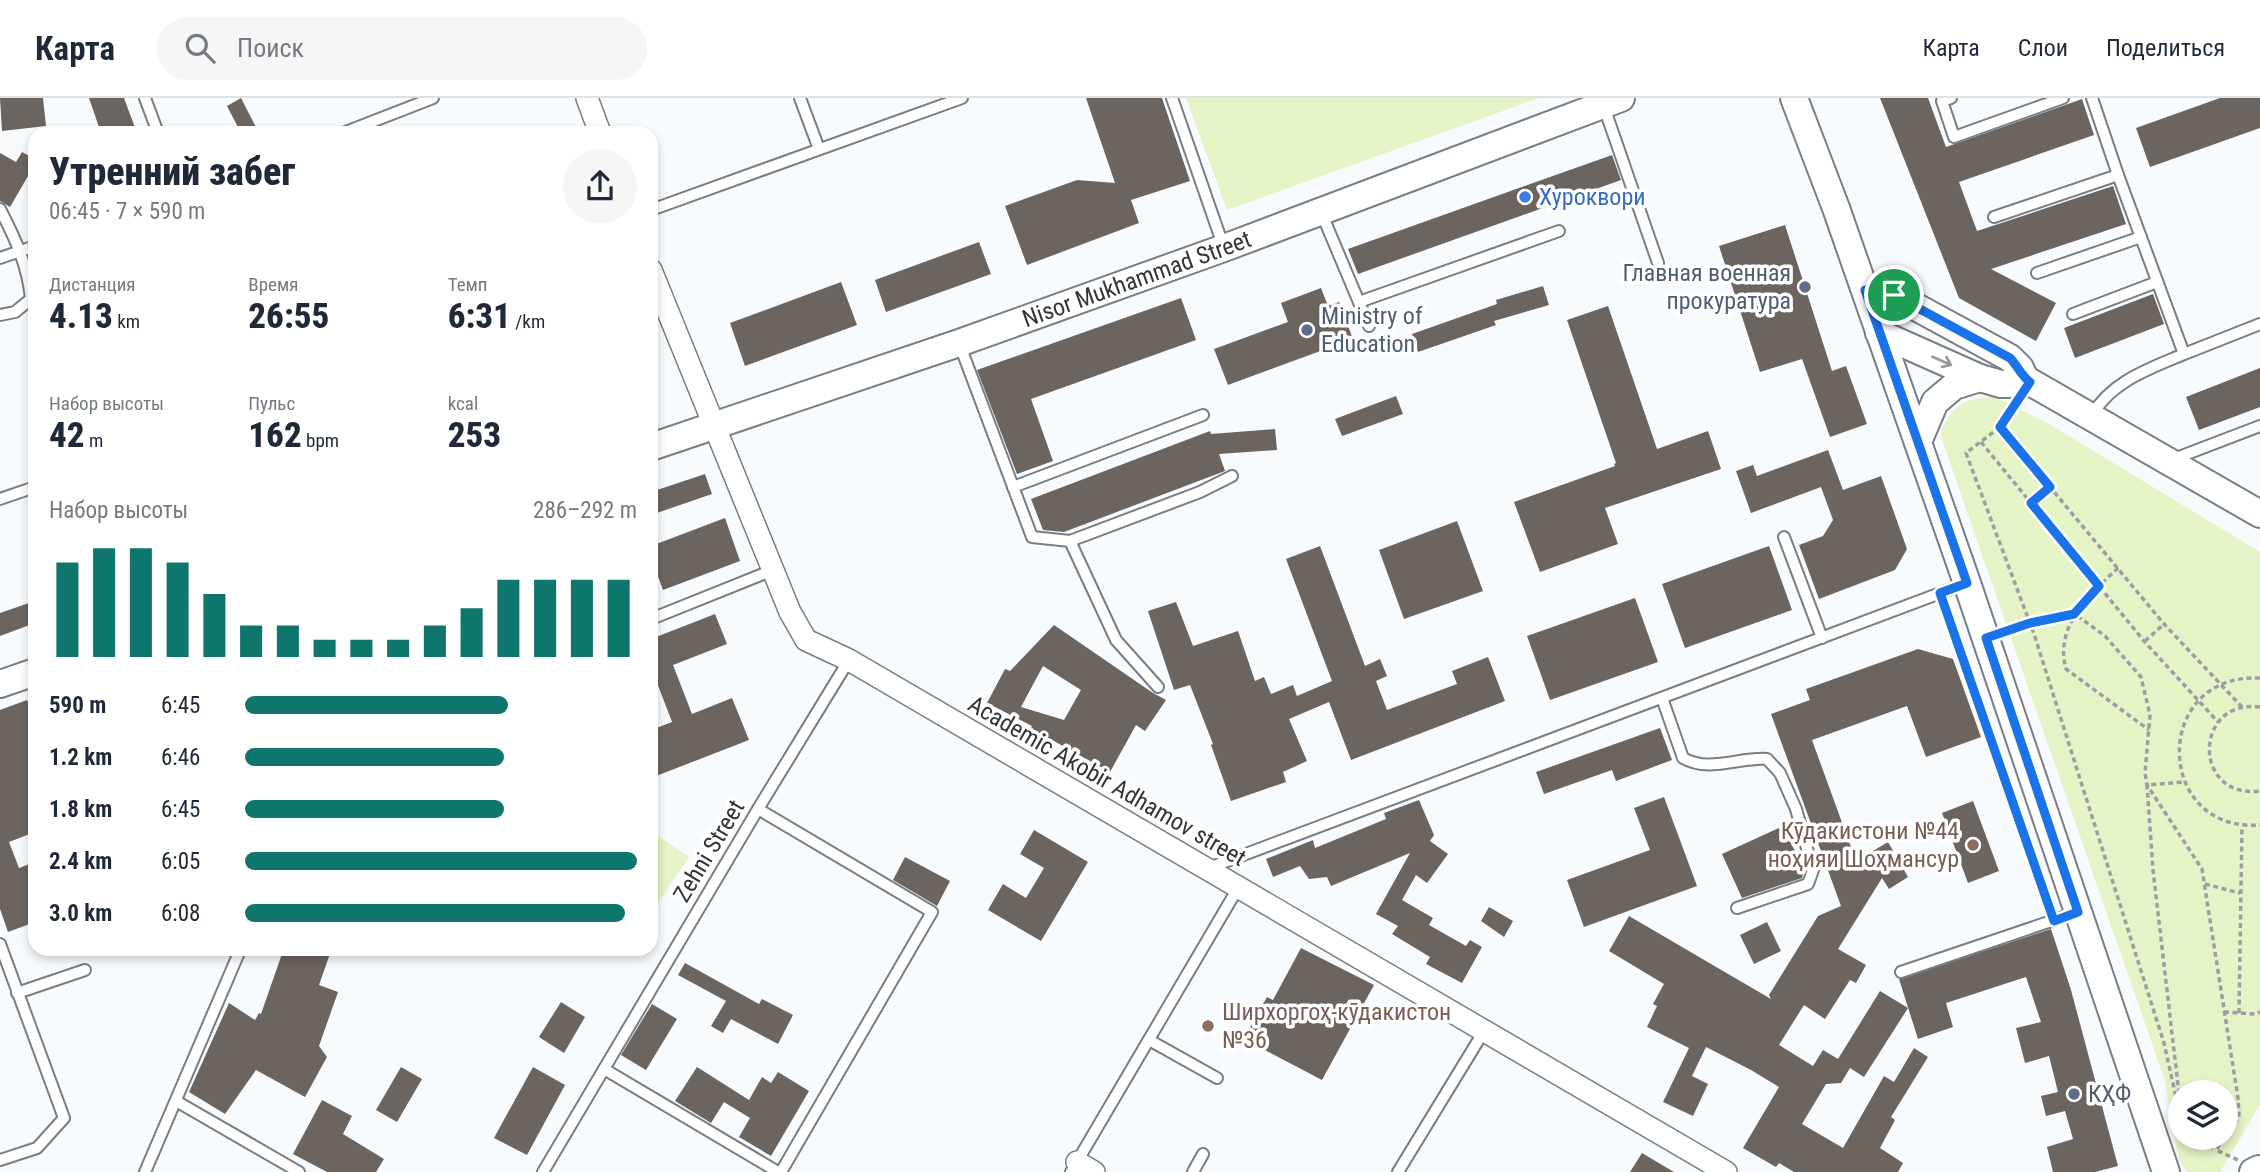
<!DOCTYPE html>
<html lang="ru">
<head>
<meta charset="utf-8">
<style>
	body { margin:0; font-family:"Roboto Condensed",sans-serif; background:#f6f6f7; color:#1f2937; height:100vh; display:flex; flex-direction:column; font-size:26px; white-space:nowrap }
	* { box-sizing:border-box; margin:0 }
	p { font-size:23px; color:#747a83 }
	.icon { flex:none; width:38px; height:38px; fill:none; stroke:currentColor; stroke-width:2; stroke-linecap:round; stroke-linejoin:round }
	.map { position:relative; flex:1; overflow:hidden }
	.side { position:absolute; left:28px; top:28px; width:630px; height:830px; display:flex; flex-direction:column; background:#fff; border-radius:21px; box-shadow:0 4px 10px #0003 }
	.side>* { flex:none }
	.controls { position:absolute; left:2168px; top:982px; display:grid; gap:14px }
	.controls a { display:grid; place-items:center; width:70px; height:70px; border-radius:50%; background:#fff; box-shadow:0 4px 10px #0003; font-size:35px }
	.pin { position:absolute; display:grid; place-items:center; width:60px; height:60px; color:#fff; margin:-30px; border:4px solid #fff; border-radius:50%; box-shadow:0 2px 7px #0007 }
	.round { display:grid; place-items:center; flex:none; width:74px; height:74px; border-radius:37px; background:#f6f6f7 }
	.headline { display:flex; align-items:center; justify-content:space-between; height:119px; padding:0 21px }
	h1 { font-size:38px; font-weight:800; line-height:52px }
	.stats { display:grid; grid-template-columns:repeat(3,1fr); gap:10px; height:119px; padding:7px 21px }
	.stats div { display:grid; align-content:center }
	.stats b { font-size:35px; font-weight:800 }
	.stats small { font-size:19px; font-weight:400 }
	.stats p { font-size:19px }
	.chart { height:196px; padding:14px 21px }
	.chart p { display:flex; justify-content:space-between }
	.chart svg { width:100%; height:126px; margin-top:7px; stroke:#0f766e; stroke-width:6 }
	ul { padding:0 21px; list-style:none; font-size:23px }
	li { display:grid; grid-template-columns:112px 84px 1fr; align-items:center; height:52px }
	li i { height:18px; border-radius:9px; background:#0f766e }
	header { display:flex; align-items:center; gap:42px; box-sizing:border-box; height:98px; padding:0 35px; background:#fff; border-bottom:2px solid #e0e1e3 }
	header strong { font-size:33px }
	nav { display:flex; gap:38px; margin-inline-start:auto; font-size:24px }
	.search { width:490px; height:63px; background:#f6f6f7; display:flex; align-items:center; gap:18px; box-sizing:border-box; padding:0 24px; border-radius:38px; color:#747a83; font-size:26px }
	.map>svg:first-child { display:block }
	.green { fill:#e5f4c6; fill-rule:evenodd }
	.building { fill:#6c645f; fill-rule:evenodd }
	.lines { fill:none; stroke-linecap:round; stroke-linejoin:round }
	.service-casing { stroke:#787e86; stroke-width:14 }
	.minor-casing { stroke:#787e86; stroke-width:24 }
	.tertiary-casing { stroke:#787e86; stroke-width:30 }
	.path { stroke:#9c9ea1; stroke-width:3.5; stroke-dasharray:5 3.5; stroke-linecap:butt }
	.service { stroke:#fff; stroke-width:10 }
	.minor { stroke:#fff; stroke-width:21 }
	.tertiary { stroke:#fff; stroke-width:26 }
	.oneway { stroke:#999a9c }
	.route-casing { stroke:#fff; stroke-width:14 }
	.route { stroke:#1a73e8; stroke-width:9 }
	.shop-dot { fill:#3f7fe0; stroke:#fff; stroke-width:2.5 }
	.service-dot { fill:#5c6f8a; stroke:#fff; stroke-width:2.5 }
	.education-dot { fill:#8d6e63; stroke:#fff; stroke-width:2.5 }
	.labels { text-anchor:middle; dominant-baseline:central; stroke-width:7; stroke-linejoin:round; paint-order:stroke }
	.shop-label { font-size:24px; fill:#366cbe; stroke:#fff; text-anchor:start }
	.service-label { font-size:24px; fill:#4e5e75; stroke:#fff; text-anchor:start }
	.street-label { font-size:24px; fill:#333538; stroke:#fff }
	.education-label { font-size:24px; fill:#785e54; stroke:#fff; text-anchor:end }
</style>
</head>
<body>
<header>
<strong>Карта</strong>
<div class="search"><svg class="icon" aria-label="search" viewBox="0 0 24 24"><circle cx="10" cy="10" r="6"/><path d="M15 15l6 6"/></svg>Поиск</div>
<nav><a>Карта</a><a>Слои</a><a>Поделиться</a></nav>
</header>
<div class="map">
<svg width="2260" height="1074" viewBox="0 0 2260 1074">
	<rect width="100%" height="100%" fill="#f8fbfe"/>
	<g class="green">
		<polygon points="1186,0 1539,0 1227,112"/>
		<path d="M1993 298 2051 327 2260 454V1007L2220 1074H2187L2179 1063 2164 980 1940 336C1953 306 1962 302 1993 298ZM2226 994V1040H2180V994Z"/>
		<polygon points="651,733 689,759 651,815"/>
	</g>
	<g class="building">
		<polygon points="0,0 43,0 46,28 2,33"/>
		<polygon points="89,0 124,0 137,35 101,35"/>
		<polygon points="241,0 259,35 241,35 227,8"/>
		<polygon points="1086,0 1162,0 1190,83 1131,102 1139,125 1027,167 1005,108 1077,82 1115,85"/>
		<polygon points="1880,0 1928,0 1946,49 2082,1 2094,37 1959,84 1977,133 2113,88 2126,126 1991,171 2056,205 2036,243 1959,200"/>
		<polygon points="2220,0 2260,0 2260,30 2150,69 2136,30"/>
		<polygon points="22,54 35,61 35,66 10,109 0,103 0,55 16,64"/>
		<polygon points="1612,57 1621,82 1358,176 1348,151"/>
		<polygon points="1785,127 1832,273 1846,268 1867,326 1830,339 1802,261 1760,274 1719,148"/>
		<polygon points="979,144 991,176 886,214 875,182"/>
		<polygon points="841,184 857,227 745,268 730,225"/>
		<polygon points="1543,188 1549,207 1494,223 1496,227 1418,254 1412,236 1497,206 1496,202"/>
		<polygon points="1321,190 1328,208 1339,204 1353,241 1228,287 1214,251 1288,224 1281,205"/>
		<polygon points="2153,196 2164,226 2075,260 2064,230"/>
		<polygon points="1181,200 1196,242 1031,301 1053,363 1017,376 977,272"/>
		<polygon points="1608,208 1657,351 1708,333 1721,371 1605,410 1618,446 1540,474 1514,404 1615,368 1614,366 1616,365 1567,222"/>
		<polygon points="2260,270 2260,309 2199,332 2186,299"/>
		<polygon points="1396,298 1403,316 1342,338 1335,321"/>
		<polygon points="1275,331 1277,352 1219,356 1225,373 1064,434 1043,432 1031,401 1210,333 1211,336"/>
		<polygon points="1828,352 1843,392 1881,378 1907,451 1895,472 1819,501 1799,447 1823,438 1833,422 1821,389 1751,415 1736,373 1753,367 1757,378"/>
		<polygon points="705,376 712,396 651,417 651,394"/>
		<polygon points="725,420 740,463 663,492 651,459 651,448"/>
		<polygon points="1457,423 1483,493 1404,521 1379,452"/>
		<polygon points="1320,448 1365,568 1380,561 1387,578 1376,583 1387,612 1457,586 1452,573 1488,559 1505,603 1351,662 1329,604 1289,621 1307,663 1283,674 1286,684 1231,703 1211,647 1213,646 1190,587 1174,592 1148,513 1176,504 1193,548 1238,533 1255,583 1264,579 1271,596 1293,587 1297,598 1332,583 1286,461"/>
		<polygon points="1769,448 1792,512 1685,550 1662,486"/>
		<polygon points="1635,500 1658,564 1550,602 1527,538"/>
		<polygon points="32,504 35,513 35,525 0,538 0,515"/>
		<polygon points="715,516 727,546 673,567 692,616 732,600 749,642 651,680 651,632 672,624 651,569 651,541"/>
		<path d="M1054 527 1153 595 1166 602 1145 633 1136 627 1110 674 1052 642 1028 634 1032 628 987 605 1005 571 1010 573ZM1043 568 1081 592 1064 622 1021 609Z"/>
		<polygon points="1918,551 1953,561 1981,639 1926,659 1907,608 1812,642 1856,763 1888,744 1908,779 1889,791 1882,780 1838,851 1866,867 1856,885 1850,882 1825,921 1804,907 1779,947 1813,968 1823,952 1838,961 1880,893 1908,910 1864,979 1850,970 1841,985 1826,986 1802,1026 1843,1050 1884,978 1894,984 1914,950 1928,959 1891,1019 1895,1022 1880,1050 1903,1065 1898,1074 1794,1074 1779,1065 1776,1069 1743,1050 1779,989 1751,972 1706,949 1692,978 1708,986 1693,1018 1663,1004 1689,950 1647,929 1657,908 1653,906 1664,886 1609,853 1629,818 1771,901 1769,897 1818,818 1841,808 1771,616 1810,602 1806,591"/>
		<polygon points="27,602 31,613 35,611 35,734 9,744 19,770 35,764 35,824 8,834 0,811 0,612"/>
		<polygon points="1660,630 1672,662 1616,683 1612,672 1544,696 1536,674"/>
		<polygon points="1664,699 1697,788 1584,829 1567,782 1650,752 1634,710"/>
		<polygon points="1419,702 1434,737 1430,743 1448,756 1427,785 1416,777 1402,802 1433,820 1429,827 1466,848 1470,842 1482,849 1462,885 1426,866 1430,859 1392,836 1398,828 1376,816 1410,755 1331,788 1327,779 1309,781 1300,768 1273,779 1266,761 1313,742 1315,750 1386,721 1384,715"/>
		<polygon points="1973,703 1999,773 1968,785 1942,715"/>
		<polygon points="1783,728 1804,772 1802,780 1742,800 1722,756"/>
		<polygon points="1034,732 1088,764 1041,843 988,812 1003,786 1026,800 1044,770 1020,756"/>
		<polygon points="905,759 950,783 937,808 893,782"/>
		<polygon points="1489,809 1513,823 1504,839 1481,823"/>
		<polygon points="1767,824 1781,853 1754,866 1740,837"/>
		<polygon points="2051,831 2071,892 2118,1068 2095,1074 2053,1074 2047,1049 2073,1041 2065,1013 2046,1018 2041,998 2058,994 2049,958 2025,965 2016,930 2041,924 2026,879 1946,905 1953,929 1918,941 1899,881"/>
		<polygon points="284,850 332,850 319,887 338,894 319,948 327,959 305,999 256,972 225,1016 189,994 229,905 255,922 259,915 261,916"/>
		<polygon points="1301,850 1374,887 1322,982 1244,941 1267,899 1273,902"/>
		<polygon points="685,865 759,906 762,901 793,917 778,946 731,921 723,935 711,928 726,903 678,877"/>
		<polygon points="561,904 585,919 564,955 539,939"/>
		<polygon points="652,906 677,921 646,972 621,957"/>
		<polygon points="401,969 422,981 397,1024 376,1012"/>
		<polygon points="533,969 565,987 527,1057 494,1040"/>
		<polygon points="697,969 749,1002 762,979 771,985 778,974 809,993 771,1058 739,1039 750,1020 724,1004 711,1025 675,1003"/>
		<polygon points="322,1002 352,1018 343,1036 384,1061 376,1074 327,1074 293,1056"/>
		<polygon points="1642,1055 1674,1074 1630,1074"/>
	</g>
	<g class="lines">
		<g class="service-casing">
			<g id="service">
				<polyline points="145,0 158,35"/>
				<polyline points="800,0 819,51"/>
				<polyline points="1172,0 1224,150"/>
				<polyline points="1951,0 1942,3 1954,39 2063,0"/>
				<polyline points="1603,6 1658,165"/>
				<polyline points="343,35 433,0"/>
				<path d="M0 111C15 140 28 168 31 201L15 214 0 217"/>
				<polyline points="651,112 962,0"/>
				<polyline points="1321,114 1369,228"/>
				<polyline points="1994,119 2118,77"/>
				<polyline points="0,160 35,148"/>
				<polyline points="2037,175 2141,139"/>
				<polyline points="1359,204 1559,133"/>
				<polyline points="2073,216 2157,184"/>
				<polyline points="959,245 1032,439 1070,443 1200,394 1232,378"/>
				<polyline points="2184,256 2260,226"/>
				<path d="M2092 317C2112 283 2149 271 2184 256L2118 77 2092 0"/>
				<polyline points="2171,362 2260,328"/>
				<polyline points="1013,389 1203,317"/>
				<polyline points="0,401 35,389"/>
				<polyline points="1784,439 1822,540"/>
				<polyline points="1070,443 1116,542 1158,589"/>
				<polyline points="651,521 773,472"/>
				<path d="M1662 600 1683 660C1709 675 1739 659 1767 661L1780 675 1796 711 1813 772 1808 786 1737 810"/>
				<polyline points="758,711 932,814 781,1074"/>
				<polyline points="1206,771 1967,485"/>
				<polyline points="0,846 64,1020 37,1050 0,1062"/>
				<polyline points="1901,874 2078,814"/>
				<polyline points="17,895 85,872"/>
				<polyline points="1149,942 1217,980"/>
				<polyline points="604,971 778,1074"/>
				<polyline points="176,1003 299,1074"/>
				<polyline points="145,1074 241,850"/>
				<polyline points="543,1074 758,711 849,562"/>
				<polyline points="1071,1074 1238,790"/>
				<polyline points="1193,1074 1203,1056"/>
				<polyline points="1398,1074 1484,933"/>
			</g>
		</g>
		<g class="minor-casing">
			<g id="minor">
				<polyline points="587,0 600,35"/>
				<polyline points="651,172 790,514 806,542 849,562 1726,1074"/>
				<polyline points="1077,1064 1094,1074"/>
			</g>
		</g>
		<g class="tertiary-casing">
			<g id="tertiary">
				<polyline points="1794,0 1836,110 1967,485 2166,1074"/>
				<polyline points="1865,192 1894,197 2010,260 2020,270 2025,281 2260,416"/>
				<polyline points="1879,235 1980,280 2001,286 2011,286 2025,281"/>
				<polyline points="1918,344 1935,304 1954,288 1980,280"/>
				<path id="s1" d="M651 349 959 245 1224 150 1621 0"/>
				<polyline points="0,586 35,574"/>
				<polyline points="2253,1074 2259,1071"/>
			</g>
		</g>
		<g class="path">
			<polyline points="2014,308 2000,329 1966,355 2034,536 2164,945 2180,1017"/>
			<polyline points="2000,329 2164,526 2242,609"/>
			<polyline points="1981,344 2144,543 2218,624"/>
			<polyline points="2031,405 2050,389"/>
			<path d="M2118 470C2090 496 2054 528 2066 571L2149 632"/>
			<polyline points="1944,507 2050,811"/>
			<polyline points="2004,534 2030,525 2075,516 2105,538 2141,579 2150,617 2145,675 2147,687 2202,771 2238,1000 2239,1019 2226,1038"/>
			<polyline points="2145,543 2164,526"/>
			<polyline points="1959,550 1967,547"/>
			<path d="M2260 580C2151 575 2154 735 2260 727"/>
			<path d="M2260 609C2194 600 2191 701 2260 693"/>
			<polyline points="2205,786 2240,795"/>
			<polyline points="2224,914 2255,916 2260,914"/>
			<polyline points="2239,915 2242,728"/>
			<polyline points="2180,1004 2153,772 2147,687 2184,684"/>
			<polyline points="2194,1040 2216,1052"/>
			<polyline points="2225,1040 2216,1052 2238,1062"/>
		</g>
		<use href="#service" class="service"/>
		<use href="#minor" class="minor"/>
		<use href="#tertiary" class="tertiary"/>
	</g>
	<defs><path id="oneway-shaft" d="M-6 0H5M1.5-3L5.5 0L1.5 3" fill="none" stroke-width="1.6" stroke-linecap="round" stroke-linejoin="round" transform="scale(1.75)"/></defs>
	<use class="oneway" href="#oneway-shaft" transform="translate(1942 263) rotate(24)"/>
	<g class="lines">
		<g class="route-casing">
			<path id="route" d="M1865 192 1894 197 2010 260C2017 267 2022 279 2030 284L2000 329 2050 389 2031 405 2099 488 2074 516 2030 525 1986 540 2078 814 2054 823 1940 495 1967 485Z"/>
		</g>
		<use href="#route" class="route"/>
	</g>
	<circle class="shop-dot" cx="1525" cy="99" r="7"/>
	<g class="service-dot">
		<circle cx="1805" cy="189" r="7"/>
		<circle cx="1307" cy="232" r="7"/>
		<circle cx="2074" cy="996" r="7"/>
	</g>
	<g class="education-dot">
		<circle cx="1973" cy="747" r="7"/>
		<circle cx="1208" cy="928" r="7"/>
	</g>
	<g class="labels">
		<g class="shop-label">
			<text x="1539" y="99">Хуроквори</text>
		</g>
		<g class="service-label">
			<text x="1791" y="175" text-anchor="end">Главная военная<tspan x="1791" dy="28">прокуратура</tspan></text>
			<text x="1321" y="218">Ministry of<tspan x="1321" dy="28">Education</tspan></text>
			<text x="2088" y="996">КҲФ</text>
		</g>
		<g class="street-label">
			<text stroke="none"><textPath href="#s1" startOffset="514">Nisor Mukhammad Street</textPath></text>
			<text transform="translate(1107 683) rotate(30)">Academic Akobir Adhamov street</text>
			<text transform="translate(709 753) rotate(-59)">Zehni Street</text>
		</g>
		<g class="education-label">
			<text x="1959" y="733">Кӯдакистони №44<tspan x="1959" dy="28">ноҳияи Шоҳмансур</tspan></text>
			<text x="1222" y="914" text-anchor="start">Ширхоргоҳ-кӯдакистон<tspan x="1222" dy="28">№36</tspan></text>
		</g>
	</g>
</svg>
<div class="controls">
<a><svg class="icon" aria-label="layers" viewBox="0 0 24 24"><path d="M12 4l9 5-9 5-9-5zM3 14l9 5 9-5"/></svg></a>
</div>
<div class="pin" style="left:1894px;top:197px;background:#1e9e55"><svg class="icon" aria-label="arrive" viewBox="0 0 24 24"><path d="M6 21V4h12l-3 4 3 4H6"/></svg></div>
<section class="side">
<div class="headline"><div><h1>Утренний забег</h1><p>06:45 · 7 × 590 m</p></div><a class="round"><svg class="icon" aria-label="share" viewBox="0 0 24 24"><path d="M12 15V3M7 8l5-5 5 5M5 13v7h14v-7"/></svg></a></div>
<div class="stats">
<div><p>Дистанция</p><b>4.13<small> km</small></b></div>
<div><p>Время</p><b>26:55</b></div>
<div><p>Темп</p><b>6:31<small> /km</small></b></div>
</div>
<div class="stats">
<div><p>Набор высоты</p><b>42<small> m</small></b></div>
<div><p>Пульс</p><b>162<small> bpm</small></b></div>
<div><p>kcal</p><b>253</b></div>
</div>
<div class="chart"><p><span>Набор высоты</span>286–292 m</p>
<svg viewBox="0 0 160 44" preserveAspectRatio="none"><path d="M5 44V11M15 44V6M25 44V6M35 44V11M45 44V22M55 44V33M65 44V33M75 44V38M85 44V38M95 44V38M105 44V33M115 44V27M125 44V17M135 44V17M145 44V17M155 44V17"/></svg>
</div>
<ul>
<li><b>590 m</b>6:45<i style="width:67%"></i></li>
<li><b>1.2 km</b>6:46<i style="width:66%"></i></li>
<li><b>1.8 km</b>6:45<i style="width:66%"></i></li>
<li><b>2.4 km</b>6:05<i style="width:100%"></i></li>
<li><b>3.0 km</b>6:08<i style="width:97%"></i></li>
</ul>
</section>
</div>
</body>
</html>
